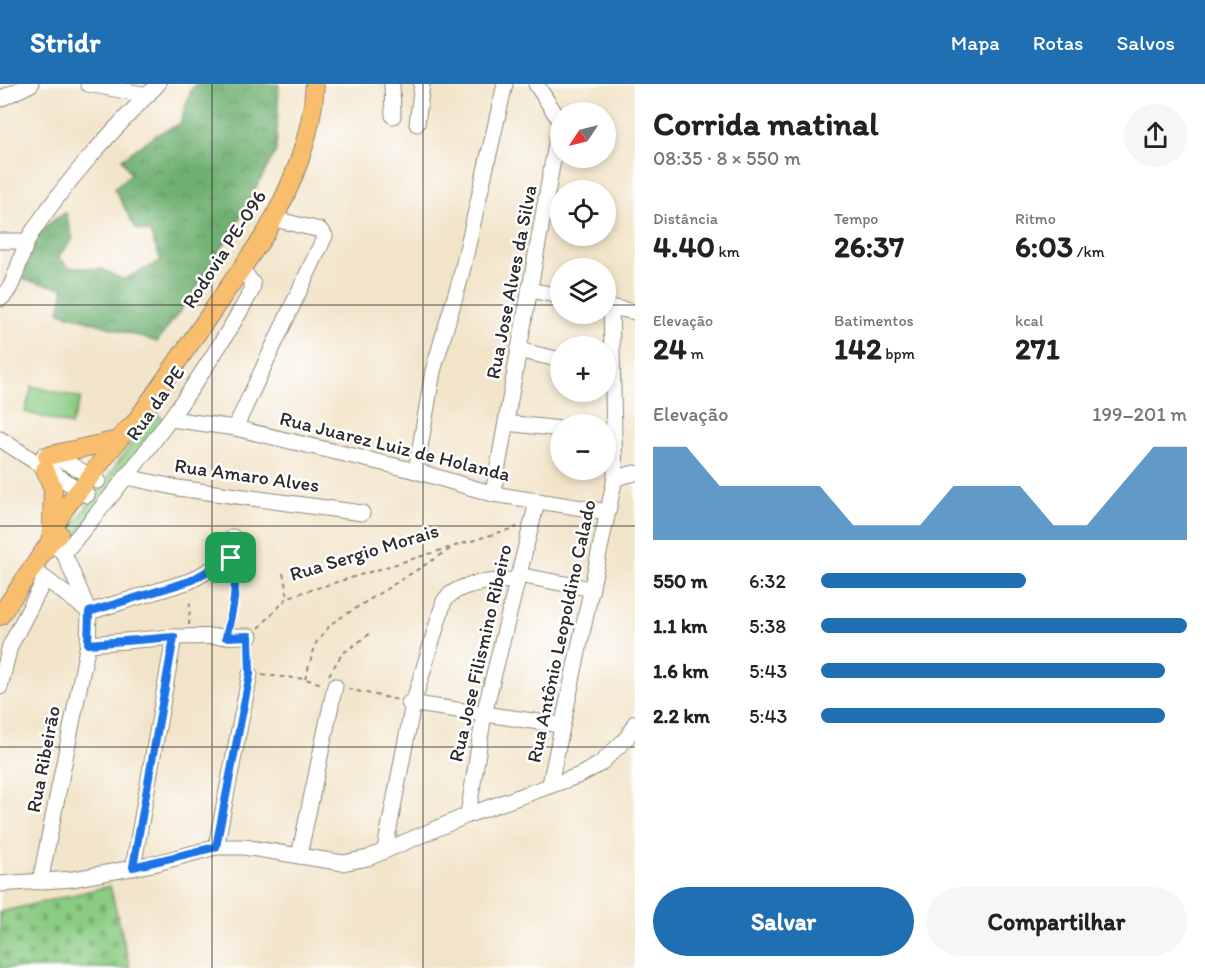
<!DOCTYPE html>
<html lang="pt">
<head>
<meta charset="utf-8">
<style>
	body { margin:0; font-family:Itim,sans-serif; background:#f6f6f6; color:#222; height:100vh; display:flex; flex-direction:column; font-size:22px; white-space:nowrap }
	* { box-sizing:border-box; margin:0 }
	p { font-size:20px; color:#767676 }
	.icon { flex:none; width:33px; height:33px; fill:none; stroke:currentColor; stroke-width:2; stroke-linecap:round; stroke-linejoin:round }
	.map { position:relative; flex:1; overflow:hidden }
	.drawer { display:flex; flex-direction:column; background:#fff; width:570px }
	.drawer>* { flex:none }
	.needle { width:39px; rotate:235deg }
	.fabs { position:absolute; left:550px; top:18px; display:grid; gap:12px }
	.fabs a { display:grid; place-items:center; width:66px; height:66px; border-radius:50%; background:#fff; box-shadow:0 3px 9px #0003; font-size:30px }
	.pin { position:absolute; display:grid; place-items:center; width:51px; height:51px; color:#fff; margin:-26px; border-radius:12px; box-shadow:0 3px 9px #0006 }
	.round { display:grid; place-items:center; flex:none; width:63px; height:63px; border-radius:32px; background:#f6f6f6 }
	.overview { display:flex; align-items:center; justify-content:space-between; height:102px; padding:0 18px }
	h1 { font-size:33px; font-weight:700; line-height:45px }
	.figures { display:grid; grid-template-columns:repeat(3,1fr); gap:9px; height:102px; padding:6px 18px }
	.figures div { display:grid; align-content:center }
	.figures b { font-size:30px; font-weight:700 }
	.figures small { font-size:16px; font-weight:400 }
	.figures p { font-size:16px }
	.chart { height:168px; padding:12px 18px }
	.chart p { display:flex; justify-content:space-between }
	.chart svg { width:100%; height:108px; margin-top:6px; fill:#1f6fb2; opacity:.7 }
	.primary-button { display:flex; gap:12px; margin-top:auto; padding:12px 18px }
	.primary-button a { flex:1; height:69px; border-radius:36px; background:#1f6fb2; color:#fff; font-size:24px; font-weight:700; line-height:69px; text-align:center }
	.primary-button a+a { background:#f6f6f6; color:#222 }
	ul { padding:0 18px; list-style:none; font-size:20px }
	li { display:grid; grid-template-columns:96px 72px 1fr; align-items:center; height:45px }
	li i { height:15px; border-radius:8px; background:#1f6fb2 }
	header { display:flex; align-items:center; gap:36px; box-sizing:border-box; height:84px; padding:0 30px; background:#1f6fb2; color:#fff }
	header strong { font-size:28px }
	nav { display:flex; gap:33px; margin-inline-start:auto; font-size:21px }
	main { display:flex; flex:1; min-height:0 }
	.map>svg:first-child { display:block }
	.grass { fill:#8bcc83; stroke:#5b7c57; stroke-width:1.5 }
	.forest { fill:url(#forest-crowns); stroke:#4e6e4e; stroke-width:1.5 }
	.cemetery { fill:url(#cemetery-stones); stroke:#5b7c57; stroke-width:1.5 }
	.lines { fill:none; stroke-linecap:round; stroke-linejoin:round }
	.minor-casing { stroke:#8e887a; stroke-width:17 }
	.major-casing { stroke:#8e887a; stroke-width:20 }
	.path { stroke:#8e887a; stroke-width:2; stroke-dasharray:4.5 4.5; stroke-linecap:butt }
	.minor { stroke:#fff; stroke-width:15 }
	.major { stroke:#f9be6d; stroke-width:18 }
	.route-casing { stroke:#fff; stroke-width:12 }
	.route { stroke:#1a73e8; stroke-width:8 }
	.grid { fill:none; stroke:#2b2b2b; stroke-width:1.5; stroke-opacity:0.55 }
	.labels { text-anchor:middle; dominant-baseline:central; stroke-width:5; stroke-linejoin:round; paint-order:stroke }
	.street-label { font-size:20px; fill:#2b2b2b; stroke:#fff }
</style>
</head>
<body>
<header>
<strong>Stridr</strong>
<nav><a>Mapa</a><a>Rotas</a><a>Salvos</a></nav>
</header>
<main>
<div class="map">
<svg width="635" height="884" viewBox="0 0 635 884">
	<defs>
		<pattern id="forest-crowns" width="20" height="18" patternUnits="userSpaceOnUse" patternTransform="scale(1.5)"><rect width="20" height="18" fill="#70b071"/><path d="M2 6a3 3 0 1 1 6 0M12 15a3 3 0 1 1 6 0" fill="none" stroke="#5c8f5d"/></pattern>
		<pattern id="cemetery-stones" width="16" height="16" patternUnits="userSpaceOnUse" patternTransform="scale(1.5)"><rect width="16" height="16" fill="#8bcc83"/><path d="M2 7V4a2 2 0 0 1 4 0v3zM10 15v-3a2 2 0 0 1 4 0v3z" fill="#78af71"/></pattern>
	</defs>
	<rect width="100%" height="100%" fill="#fff"/>
	<filter id="ink" filterUnits="userSpaceOnUse"><feTurbulence type="fractalNoise" baseFrequency=".0167" numOctaves="2"/><feDisplacementMap in="SourceGraphic" scale="12" xChannelSelector="R" yChannelSelector="G"/><feConvolveMatrix kernelMatrix="1 2 1 2 8 2 1 2 1" color-interpolation-filters="sRGB"/></filter>
	<filter id="wash" filterUnits="userSpaceOnUse"><feTurbulence type="fractalNoise" baseFrequency=".008" numOctaves="4" result="noise"/><feDisplacementMap in="SourceGraphic" scale="24" xChannelSelector="R" yChannelSelector="G"/><feGaussianBlur stdDeviation="1.35" result="paint"/><feColorMatrix in="noise" values="0 0 0 0 0 0 0 0 0 0 0 0 0 0 0 0 0 1.4 0 .05"/><feComposite in="paint" operator="in"/></filter>
	<g filter="url(#wash)">
		<rect width="100%" height="100%" fill="#f2e4c9"/>
		<g class="grass">
			<polygon points="32,302 81,314 71,341 25,328"/>
			<polygon points="154,328 165,336 75,454 68,449"/>
		</g>
		<path class="forest" d="M196 0H279L276 67 233 146 193 209 157 258 59 228 64 204 24 196C30 163 34 145 66 129L73 155 58 173 69 183 102 185 123 196 161 177 150 148 136 145 114 104 131 90 122 75 156 51 180 40 191 6Z"/>
		<polygon class="cemetery" points="110,802 130,884 0,884 0,828"/>
	</g>
	<g filter="url(#ink)">
		<g class="lines">
			<g class="minor-casing">
				<g id="minor">
					<polyline points="88,0 148,11"/>
					<polyline points="392,0 393,32"/>
					<polyline points="0,15 31,0"/>
					<polyline points="417,40 422,0"/>
					<polyline points="0,157 27,157"/>
					<polyline points="529,206 561,212"/>
					<path d="M0 215C16 205 20 167 31 150 67 95 112 47 158 0"/>
					<polyline points="606,222 635,228"/>
					<polyline points="518,266 561,276"/>
					<polyline points="171,335 235,344 416,387 493,410 608,428"/>
					<polyline points="506,339 561,345"/>
					<polyline points="235,344 325,152 320,146 274,135"/>
					<polyline points="0,355 87,411"/>
					<polyline points="44,371 68,379 98,397"/>
					<polyline points="416,387 433,287 460,196 505,0"/>
					<polyline points="127,393 178,404 362,429"/>
					<polyline points="615,394 635,389"/>
					<polyline points="493,410 560,37 536,0"/>
					<path d="M64 469C134 386 200 301 252 206L253 200 241 184"/>
					<polyline points="39,490 87,526"/>
					<polyline points="518,491 592,505"/>
					<polyline points="89,528 190,497 231,474 235,464 233,453"/>
					<polyline points="88,560 174,553 250,552"/>
					<polyline points="0,603 10,562 45,495"/>
					<polyline points="409,619 560,641"/>
					<polyline points="550,700 615,394 611,223"/>
					<polyline points="468,731 484,630 537,418"/>
					<polyline points="216,763 250,590"/>
					<path d="M385 765 413 620 444 517C459 497 494 497 518 496"/>
					<polyline points="299,772 335,602"/>
					<polyline points="133,784 174,553"/>
					<polyline points="40,798 88,560 89,528 64,469 50,458"/>
					<polyline points="0,800 73,795 153,780 216,763 244,763 343,779 368,774 468,731 580,691 600,680 627,654 635,639"/>
				</g>
			</g>
			<g class="major-casing">
				<g id="major">
					<polyline points="47,372 118,356"/>
					<polyline points="45,386 53,404 52,442"/>
					<path d="M50 458C55 430 76 412 92 390 106 372 118 353 135 339L266 149C292 102 312 54 315 0"/>
					<polyline points="0,532 50,458 59,450"/>
				</g>
			</g>
			<g class="path">
				<polyline points="283,489 288,513"/>
				<polyline points="189,541 190,517"/>
				<polyline points="229,541 234,522 235,488"/>
				<polyline points="259,544 288,513 517,443"/>
				<polyline points="250,563 250,579"/>
				<polyline points="262,591 305,595 322,600"/>
				<polyline points="329,591 342,570 371,549"/>
				<polyline points="305,595 316,559 332,539 452,464"/>
				<polyline points="348,605 398,616"/>
			</g>
			<use href="#minor" class="minor"/>
			<use href="#major" class="major"/>
		</g>
	</g>
	<g class="lines" filter="url(#ink)">
		<g class="route-casing">
			<path id="route" d="M231 474C239 501 233 526 226 553L249 552 250 590 216 763 133 783 174 553 88 560 89 528 190 497Z"/>
		</g>
		<use href="#route" class="route"/>
	</g>
	<path class="grid" d="M212 0V884M423 0V884M0 221H561M606 221H635M0 442H635M0 663H635"/>
	<g class="labels">
		<g class="street-label">
			<text transform="translate(224 165) rotate(-57)">Rodovia PE-096</text>
			<text transform="translate(511 198) rotate(-79)">Rua Jose Alves da Silva</text>
			<text transform="translate(155 319) rotate(-55)">Rua da PE</text>
			<text transform="translate(395 362) rotate(14)">Rua Juarez Luiz de Holanda</text>
			<text transform="translate(247 391) rotate(8)">Rua Amaro Alves</text>
			<text transform="translate(364 468) rotate(-17)">Rua Sergio Morais</text>
			<text transform="translate(561 547) rotate(-78)">Rua Antônio Leopoldino Calado</text>
			<text transform="translate(480 569) rotate(-77)">Rua Jose Filismino Ribeiro</text>
			<text transform="translate(43 675) rotate(-79)">Rua Ribeirão</text>
		</g>
	</g>
</svg>
<div class="fabs">
<a><svg class="needle" viewBox="-14 -14 28 28"><path d="M0-13l5 13h-10z" fill="#e53935"/><path d="M0 13l5-13h-10z" fill="#767676"/></svg></a>
<a><svg class="icon" aria-label="locate" viewBox="0 0 24 24"><circle cx="12" cy="12" r="6"/><path d="M12 2v4M12 18v4M2 12h4M18 12h4"/></svg></a>
<a><svg class="icon" aria-label="layers" viewBox="0 0 24 24"><path d="M12 4l9 5-9 5-9-5zM3 14l9 5 9-5"/></svg></a>
<a>+</a>
<a>−</a>
</div>
<div class="pin" style="left:231px;top:474px;background:#1e9e55"><svg class="icon" aria-label="arrive" viewBox="0 0 24 24"><path d="M6 21V4h12l-3 4 3 4H6"/></svg></div>
</div>
<section class="drawer">
<div class="overview"><div><h1>Corrida matinal</h1><p>08:35 · 8 × 550 m</p></div><a class="round"><svg class="icon" aria-label="share" viewBox="0 0 24 24"><path d="M12 15V3M7 8l5-5 5 5M5 13v7h14v-7"/></svg></a></div>
<div class="figures">
<div><p>Distância</p><b>4.40<small> km</small></b></div>
<div><p>Tempo</p><b>26:37</b></div>
<div><p>Ritmo</p><b>6:03<small> /km</small></b></div>
</div>
<div class="figures">
<div><p>Elevação</p><b>24<small> m</small></b></div>
<div><p>Batimentos</p><b>142<small> bpm</small></b></div>
<div><p>kcal</p><b>271</b></div>
</div>
<div class="chart"><p><span>Elevação</span>199–201 m</p>
<svg viewBox="0 0 160 44" preserveAspectRatio="none"><path d="M0 44V6L10 6L20 22L30 22L40 22L50 22L60 38L70 38L80 38L90 22L100 22L110 22L120 38L130 38L140 22L150 6L160 6V44z"/></svg>
</div>
<ul>
<li><b>550 m</b>6:32<i style="width:56%"></i></li>
<li><b>1.1 km</b>5:38<i style="width:100%"></i></li>
<li><b>1.6 km</b>5:43<i style="width:94%"></i></li>
<li><b>2.2 km</b>5:43<i style="width:94%"></i></li>
</ul>
<div class="primary-button"><a>Salvar</a><a>Compartilhar</a></div>
</section>
</main>
</body>
</html>
